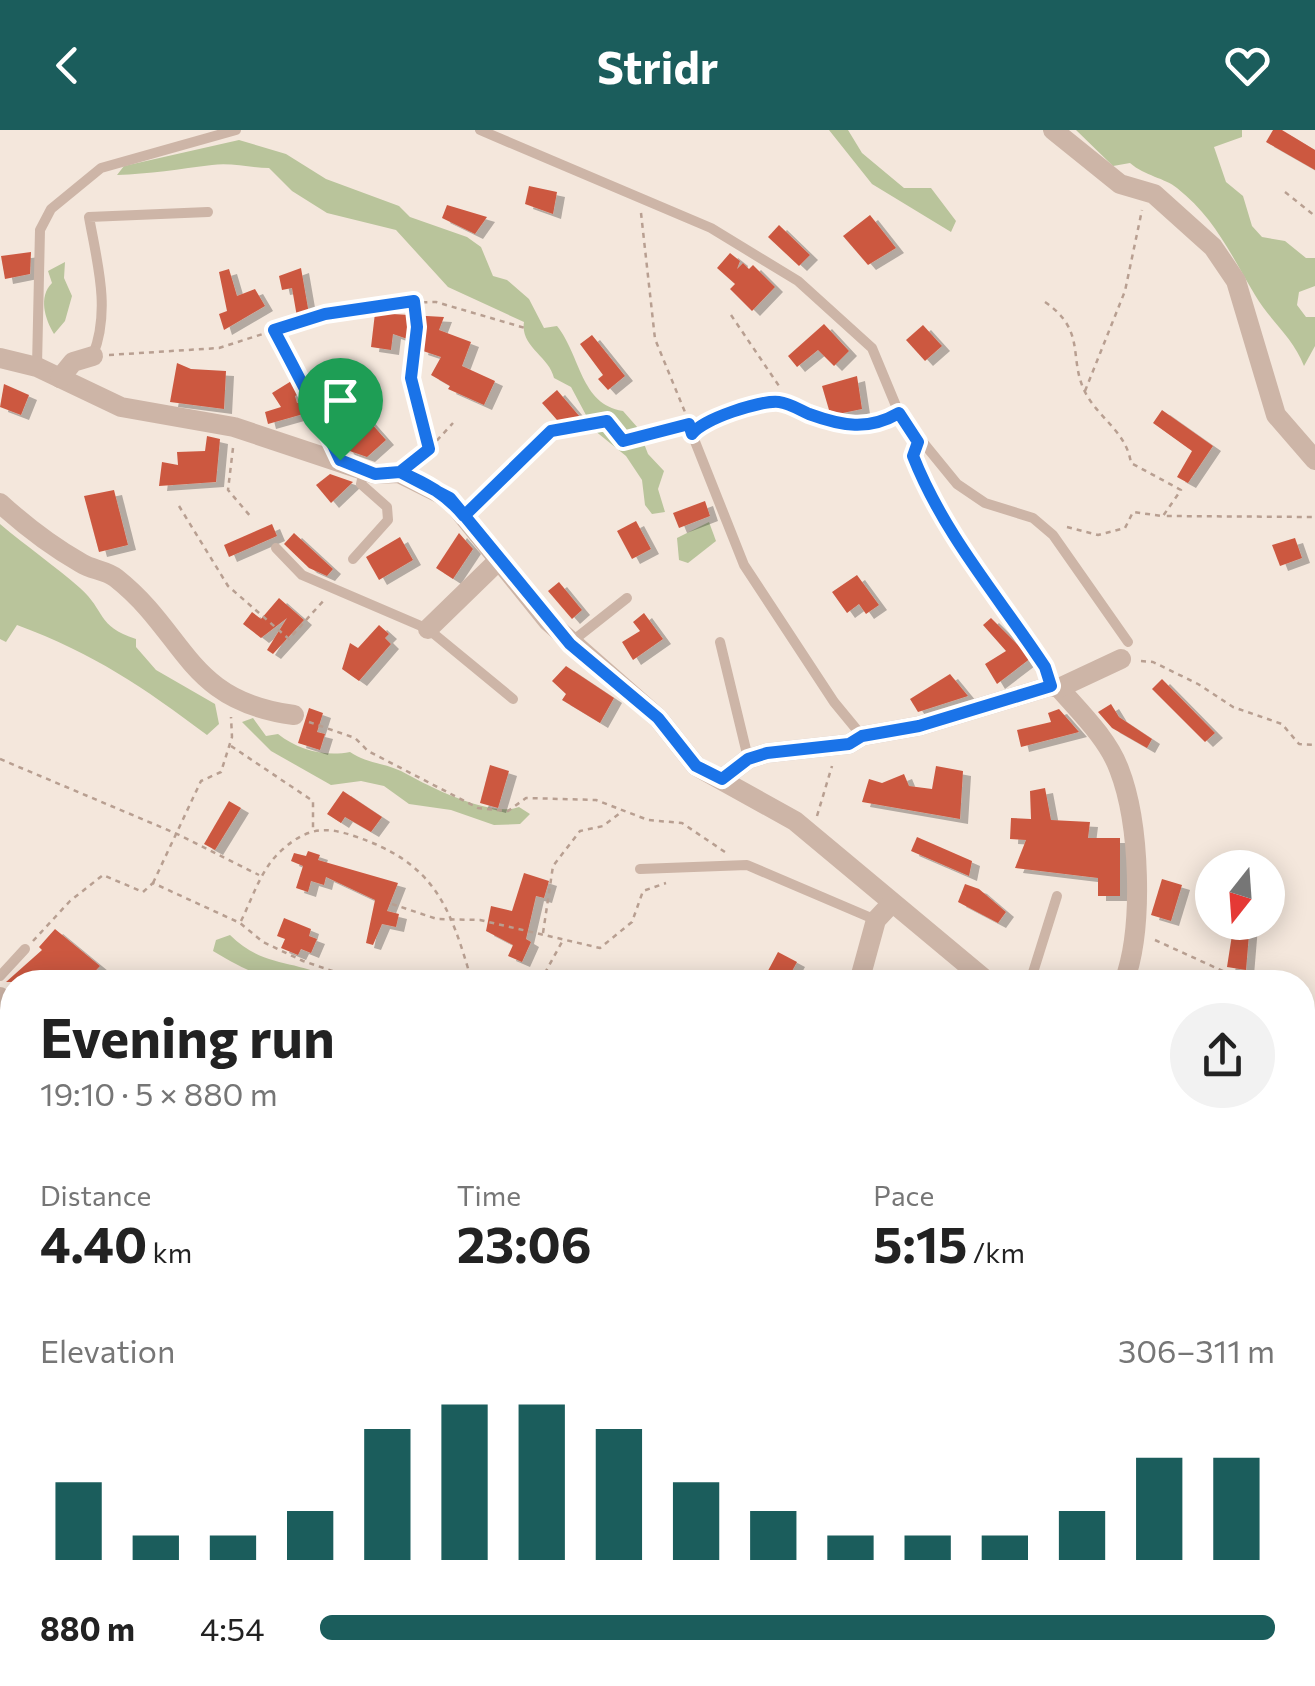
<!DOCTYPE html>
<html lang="en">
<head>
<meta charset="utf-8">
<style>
	body { margin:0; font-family:Commissioner,sans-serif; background:#f2f2f2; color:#222; height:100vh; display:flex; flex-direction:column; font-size:38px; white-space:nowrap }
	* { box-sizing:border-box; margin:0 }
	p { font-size:32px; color:#767676 }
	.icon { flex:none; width:55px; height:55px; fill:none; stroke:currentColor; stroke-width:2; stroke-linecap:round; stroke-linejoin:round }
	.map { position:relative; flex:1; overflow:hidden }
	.side { position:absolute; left:0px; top:840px; width:1315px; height:718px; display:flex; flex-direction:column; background:#fff; border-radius:40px 40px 0 0; box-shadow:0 5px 25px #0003 }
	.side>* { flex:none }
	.needle { width:65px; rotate:197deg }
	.controls { position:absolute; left:1195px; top:720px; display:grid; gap:20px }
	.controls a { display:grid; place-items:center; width:90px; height:90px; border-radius:50%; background:#fff; box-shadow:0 5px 25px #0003; font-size:50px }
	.pin { position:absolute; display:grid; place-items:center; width:85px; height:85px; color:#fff; margin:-102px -42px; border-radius:50% 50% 50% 0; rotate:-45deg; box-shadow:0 0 10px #0007 }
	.pin .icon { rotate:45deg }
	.round { display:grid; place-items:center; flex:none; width:105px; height:105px; border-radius:52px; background:#f2f2f2 }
	.head { display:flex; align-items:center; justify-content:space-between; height:170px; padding:0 40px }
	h1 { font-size:55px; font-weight:700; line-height:75px }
	.stats { display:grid; grid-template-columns:repeat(3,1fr); gap:15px; height:170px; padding:10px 40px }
	.stats div { display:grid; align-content:center }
	.stats b { font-size:50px; font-weight:700 }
	.stats small { font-size:28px; font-weight:400 }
	.stats p { font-size:28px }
	.chart { height:280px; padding:20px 40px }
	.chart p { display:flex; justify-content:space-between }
	.chart svg { width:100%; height:180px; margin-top:10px; stroke:#1b5d5c; stroke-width:6 }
	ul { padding:0 40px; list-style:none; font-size:32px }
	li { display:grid; grid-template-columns:160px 120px 1fr; align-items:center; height:75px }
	li i { height:25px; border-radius:12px; background:#1b5d5c }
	header { display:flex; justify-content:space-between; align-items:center; height:130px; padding:0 40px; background:#1b5d5c; color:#fff; font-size:45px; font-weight:700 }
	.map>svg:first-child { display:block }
	.green { fill:#b9c49b }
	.building { fill:#cc5941; filter:url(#shadow) }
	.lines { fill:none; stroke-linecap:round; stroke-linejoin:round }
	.path { stroke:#b89f91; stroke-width:2.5; stroke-dasharray:5 5; stroke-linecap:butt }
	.lane { stroke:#cdb5a7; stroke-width:10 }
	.street { stroke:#cdb5a7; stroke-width:20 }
	.route-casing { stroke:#fff; stroke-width:20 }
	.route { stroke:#1a73e8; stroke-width:12 }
</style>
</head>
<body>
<header><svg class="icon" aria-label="back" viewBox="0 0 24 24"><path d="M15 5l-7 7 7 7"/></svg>Stridr<svg class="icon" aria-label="heart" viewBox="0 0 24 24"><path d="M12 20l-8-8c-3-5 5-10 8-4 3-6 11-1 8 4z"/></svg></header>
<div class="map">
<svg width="1315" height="1556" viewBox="0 0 1315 1556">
	<defs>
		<filter id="shadow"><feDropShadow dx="8" dy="5" stdDeviation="0" flood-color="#0004"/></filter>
	</defs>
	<rect width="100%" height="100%" fill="#f4e7dc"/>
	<g class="green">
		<polygon points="829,0 848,0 862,23 904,58 931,58 956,91 951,102 872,54"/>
		<path d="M1076 0H1242V7L1214 17 1226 52 1243 66 1252 96 1262 107 1285 111 1306 128H1315V156L1299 162 1297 175 1306 187H1315V216L1304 236C1293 207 1270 191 1255 165 1231 125 1215 88 1177 58 1165 48 1145 46 1130 33L1113 36Z"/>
		<path d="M239 10 286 24 326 49 399 76 410 87 467 107 481 117 493 146 507 150 529 169 544 198 557 196C581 226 580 274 623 281L638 298 648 324 664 341 658 359 665 382 652 384 645 375 642 350 626 326 594 300 571 257 554 248C549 226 520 217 524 192L448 157 396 100 327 83 292 61 269 38C251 38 230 32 212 35 180 39 149 44 117 45L124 36Z"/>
		<path d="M65 132 64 148 72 166 65 191 54 204C45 189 38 167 52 153L48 141Z"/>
		<polygon points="709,392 716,411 688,433 679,430 677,408"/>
		<path d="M0 394C26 416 55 436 80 458 106 481 96 496 136 509V517L156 540 215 574 219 594 207 605C143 557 95 524 17 495L6 512 0 509Z"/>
		<path d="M253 588 266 606 278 604C298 620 325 627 350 622 366 633 384 633 401 641 428 656 490 688 519 677L530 684 520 694 494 695 451 680 409 674 384 656 361 651 331 655 271 621 242 592Z"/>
		<path d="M230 805C265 840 299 828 336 852 278 853 263 851 213 821L216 810Z"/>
		<polygon points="968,1545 1221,1545 1206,1556 1046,1556 1043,1549 1026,1556 938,1556"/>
	</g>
	<g class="building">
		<polygon points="1273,0 1282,0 1315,20 1315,40 1266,12"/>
		<polygon points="529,56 557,62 553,84 525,74"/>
		<polygon points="447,75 487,87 475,104 442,88"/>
		<polygon points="870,85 896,118 868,135 843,106"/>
		<polygon points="779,95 810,125 799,136 768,107"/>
		<polygon points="31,122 30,144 5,149 1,126"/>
		<polygon points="730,123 740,131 737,139 743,133 749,139 753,135 775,157 752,181 730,159 735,154 717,138"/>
		<polygon points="301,138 309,184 297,187 292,158 282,160 279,146"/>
		<polygon points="229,139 237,166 255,159 265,176 224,200 219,184 227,181 219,142"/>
		<polygon points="375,183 444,187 439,200 471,212 462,236 495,251 484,275 448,259 450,256 431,245 441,227 420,220 422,214 393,204 391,220 371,217"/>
		<polygon points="824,194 849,221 834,236 818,220 797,237 788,226"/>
		<polygon points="923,195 942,216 925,231 906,210"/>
		<polygon points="592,205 625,246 608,260 598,249 603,245 580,214"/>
		<polygon points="177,233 191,239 226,241 224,279 170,272"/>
		<polygon points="857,246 862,279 838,284 829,280 822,256"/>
		<polygon points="293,250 301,263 295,266 297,273 310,269 314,281 268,294 265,282 281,277 272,263"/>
		<polygon points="4,254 29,265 21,285 0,277"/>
		<polygon points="557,260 580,287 565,299 542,273"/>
		<polygon points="356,276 386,310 367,327 347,320 329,300"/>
		<polygon points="1162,280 1213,316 1188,353 1177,347 1192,321 1153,293"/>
		<polygon points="207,306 220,309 216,352 159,356 162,332 178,335 177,322 205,321"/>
		<polygon points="330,344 353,352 331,373 316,355"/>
		<polygon points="114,360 128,415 99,422 84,366"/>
		<polygon points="705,371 710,386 679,398 673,383"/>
		<polygon points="636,391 651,419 632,429 617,401"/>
		<polygon points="272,394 277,406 229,427 224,415"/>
		<polygon points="294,403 333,439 327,446 309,438 284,414"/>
		<polygon points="459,403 473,419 453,449 436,438"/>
		<polygon points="400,407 413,430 379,450 366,427"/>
		<polygon points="1295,408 1302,428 1280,436 1272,415"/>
		<polygon points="857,445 879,475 866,484 859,474 847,483 832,462"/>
		<polygon points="559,452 582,480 572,489 548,461"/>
		<polygon points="279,468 304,490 273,524 267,520 287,488 261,508 243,494 252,482 261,489"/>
		<polygon points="644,483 663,509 633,530 622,512 640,501 633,492"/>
		<polygon points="991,488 1031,528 997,554 985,534 1006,521 983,495"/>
		<polygon points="379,495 389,504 385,508 391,514 359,551 342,539 350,513 358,518"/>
		<polygon points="566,536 614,568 600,593 562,570 566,564 552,551"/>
		<polygon points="950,544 968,566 918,582 910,569"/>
		<polygon points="1162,549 1215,603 1205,612 1152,559"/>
		<polygon points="1111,574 1119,587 1152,609 1147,618 1112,598 1098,582"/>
		<polygon points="309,578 323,583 317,602 325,604 320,620 298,613"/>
		<polygon points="1059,579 1079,602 1021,617 1017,600 1051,592 1048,583"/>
		<polygon points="490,635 509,641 498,678 480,673"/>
		<polygon points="936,636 963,641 960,689 862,672 869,649 882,653 904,644 909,656 932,659"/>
		<polygon points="1045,658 1051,690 1090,692 1088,708 1120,708 1120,766 1098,766 1098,748 1015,738 1026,710 1010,709 1011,688 1031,689 1030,661"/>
		<polygon points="343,661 382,687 371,702 345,687 341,693 327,684"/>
		<polygon points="229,671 241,678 215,720 204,714"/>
		<polygon points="917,707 972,731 969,746 911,721"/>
		<polygon points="308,721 320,725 318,730 398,753 387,781 399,784 396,797 382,794 373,815 366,813 375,770 326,747 324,755 311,751 308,762 296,758 303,736 291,731 294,723 306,726"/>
		<polygon points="524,743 549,751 544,768 536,766 526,809 531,812 522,832 508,826 513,815 486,801 491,776 512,781"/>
		<polygon points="1162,749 1182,755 1171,791 1151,785"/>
		<polygon points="965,754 979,759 1006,782 998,793 958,772"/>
		<polygon points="284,788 311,799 309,806 317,809 311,823 301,819 298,825 281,818 285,809 277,806"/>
		<polygon points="1234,792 1250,792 1246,840 1227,837"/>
		<polygon points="55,799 100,836 85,852 6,852 42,820 39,817"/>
		<polygon points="778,822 797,832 786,852 762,852"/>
	</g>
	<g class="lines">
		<g class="path">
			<polyline points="1285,62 1315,86"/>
			<polyline points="641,83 655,209 687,287"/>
			<path d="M1045 172C1087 201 1068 228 1085 262 1099 289 1126 301 1131 333L1181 360 1163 386 1315 387"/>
			<polyline points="414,173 417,197 411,247 429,319 415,330"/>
			<polyline points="731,185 779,256"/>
			<polyline points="275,202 306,254 307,269 330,309"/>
			<polyline points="109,225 219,218 325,184 381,173 436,172 525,198"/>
			<polyline points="1085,261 1125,161 1142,80"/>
			<polyline points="233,318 228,360 251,387"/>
			<polyline points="430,318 453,293"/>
			<path d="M915 322C916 378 1011 486 1044 536"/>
			<polyline points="478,371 551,301 607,291 623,311 679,299"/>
			<polyline points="179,376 228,456 289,509 325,469"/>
			<polyline points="1067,397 1098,405 1125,398 1133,382 1162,386"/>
			<polyline points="1141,531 1153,532 1198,554 1233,577 1282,594 1299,614 1315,615"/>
			<polyline points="309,592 355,608 368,621 478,678 508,681 526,668 596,670 648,690 682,693 725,722"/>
			<polyline points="231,616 313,671 313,699"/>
			<polyline points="0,629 175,703 259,745"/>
			<polyline points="817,686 832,636"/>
			<polyline points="153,753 201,651 221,642 232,607 231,587"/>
			<polyline points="392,774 437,789 480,790 600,818 632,792 643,761 666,753"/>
			<path d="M241 791C254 765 261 738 283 719 307 698 325 696 354 706 435 733 450 776 472 852"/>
			<polyline points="543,803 553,736 580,701 603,696 620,683"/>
			<polyline points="1155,810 1238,848 1238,852"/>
			<polyline points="33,811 70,771 103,745 143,762 153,753 240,793 263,812 303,831 365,852"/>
			<polyline points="540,852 563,810"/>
			<polyline points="1302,1035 1315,1043"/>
			<polyline points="1306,1375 1315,1361"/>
			<polyline points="1302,1376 1309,1384 1302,1416"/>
			<polyline points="1302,1462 1315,1479"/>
			<polyline points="1302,1539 1315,1520"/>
			<polyline points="851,1545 854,1545"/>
			<polyline points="1146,1545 1150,1556"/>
			<polyline points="1298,1545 1300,1556"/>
			<polyline points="402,1554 407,1556"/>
			<polyline points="451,1556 479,1545"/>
			<polyline points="490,1556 517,1546 521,1556"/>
			<polyline points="645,1556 656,1552"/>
			<polyline points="862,1556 866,1545"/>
		</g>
		<g class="lane">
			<polyline points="480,0 711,98 798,151 872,218 899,283 957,354 985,373 1033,388 1053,405 1128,512"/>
			<path d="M93 225C111 180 97 132 89 87L208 82"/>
			<polyline points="37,236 40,100 51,79 101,38 236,0"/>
			<polyline points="276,418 302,445 428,499 513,569"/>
			<polyline points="353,429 388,390 387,377 361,354 364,340"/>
			<polyline points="720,512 748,628"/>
			<polyline points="570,513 627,468"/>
			<path d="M862 606 834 572 744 435 692 304C702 289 761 270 779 272 789 273 800 280 809 284 842 296 868 301 899 283"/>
			<polyline points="640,739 747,735 876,790"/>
			<polyline points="0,846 25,819"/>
			<polyline points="1030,852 1057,766"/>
		</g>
		<g class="street">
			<polyline points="1053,0 1120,54 1154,64 1213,117 1236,151 1276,285 1315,330"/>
			<polyline points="0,228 37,237 121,277 234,297 375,344 399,343 449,368 548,491 658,588 696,636 795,691 988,852"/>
			<polyline points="60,248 73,232 93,226"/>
			<path d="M0 373C24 395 53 417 81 433 92 440 106 440 116 448 187 504 186 571 294 585"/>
			<polyline points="428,499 499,430"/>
			<path d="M1059 558C1080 582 1108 609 1119 639 1140 693 1144 798 1124 852"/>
			<polyline points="722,649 748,629 767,623 849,614 862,606 919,596 1051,556 1059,558 1121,529"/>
			<polyline points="859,852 876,790 891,774"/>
			<polyline points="0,867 12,876"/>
			<polyline points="0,1091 12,1081"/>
			<polyline points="1302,1105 1315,1083"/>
			<polyline points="0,1281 12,1271"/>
			<polyline points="0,1456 12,1467"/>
			<polyline points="136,1545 158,1556"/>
			<polyline points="180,1556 187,1545"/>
			<polyline points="673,1556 679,1545"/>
		</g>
	</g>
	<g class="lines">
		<g class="route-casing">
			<path id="route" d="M340 330 375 344 400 342 450 368 570 514 658 588 696 636 722 649 748 629 767 623 849 614 862 606 919 596 1051 556 1045 537C999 467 944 405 913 326L918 312 899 283C868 301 842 296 809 284 800 280 789 273 779 272 761 270 702 289 692 304L689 294 623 311 607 291 551 301 464 386C446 364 426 353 400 342L429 319 411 248 417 197 414 171 325 184 274 200C298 245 319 285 340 330"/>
		</g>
		<use href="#route" class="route"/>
	</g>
</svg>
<div class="controls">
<a><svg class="needle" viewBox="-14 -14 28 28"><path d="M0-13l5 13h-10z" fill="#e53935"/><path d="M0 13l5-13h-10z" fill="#767676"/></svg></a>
</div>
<div class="pin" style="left:340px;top:330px;background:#1e9e55"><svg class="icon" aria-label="arrive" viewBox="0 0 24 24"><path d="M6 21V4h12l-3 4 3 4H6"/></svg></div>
<section class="side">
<div class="head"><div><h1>Evening run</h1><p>19:10 · 5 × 880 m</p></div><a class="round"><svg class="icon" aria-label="share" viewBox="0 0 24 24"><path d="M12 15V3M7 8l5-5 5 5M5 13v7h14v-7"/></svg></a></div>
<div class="stats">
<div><p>Distance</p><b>4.40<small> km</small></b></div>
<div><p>Time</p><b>23:06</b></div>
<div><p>Pace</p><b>5:15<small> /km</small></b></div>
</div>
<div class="chart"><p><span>Elevation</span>306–311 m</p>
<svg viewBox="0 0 160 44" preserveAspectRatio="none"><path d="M5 44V25M15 44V38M25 44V38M35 44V32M45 44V12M55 44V6M65 44V6M75 44V12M85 44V25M95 44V32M105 44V38M115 44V38M125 44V38M135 44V32M145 44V19M155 44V19"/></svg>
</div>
<ul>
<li><b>880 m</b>4:54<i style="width:100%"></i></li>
</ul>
</section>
</div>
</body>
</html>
